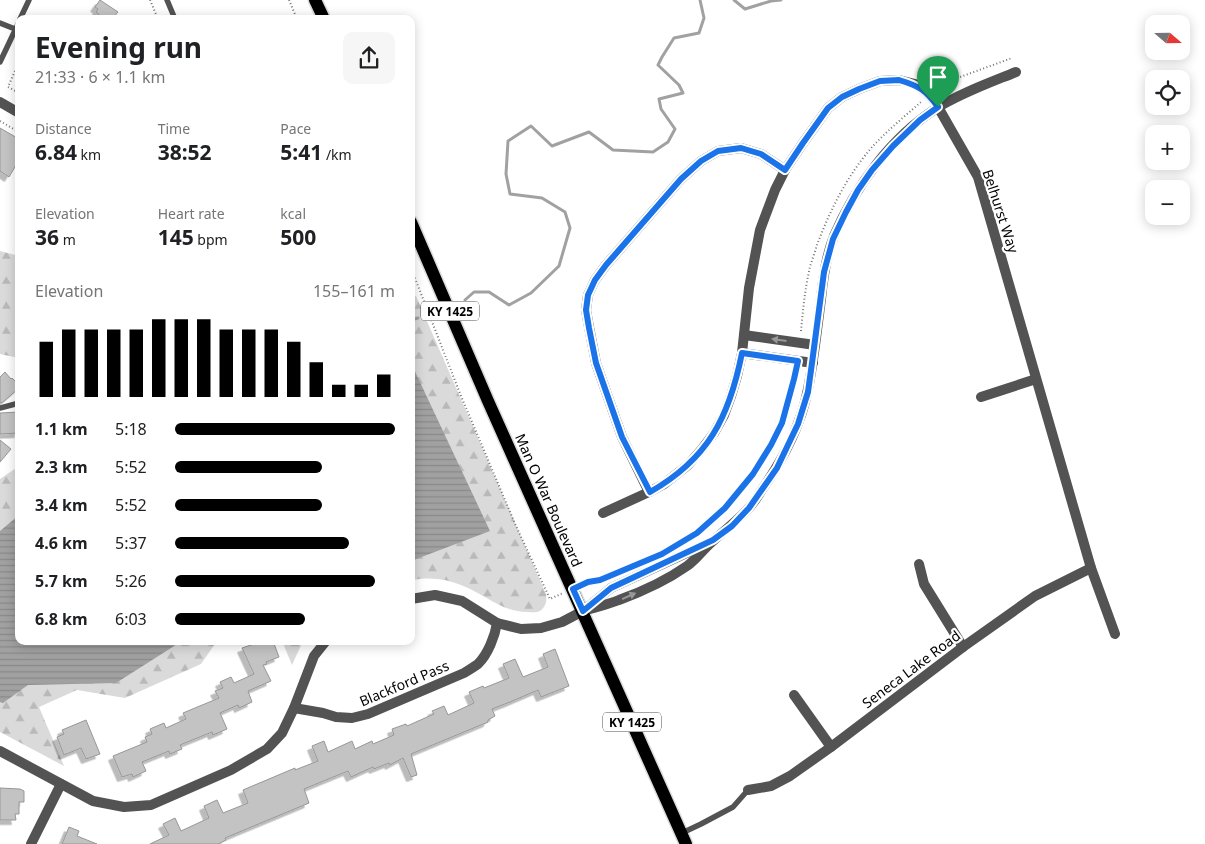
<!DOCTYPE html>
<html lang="en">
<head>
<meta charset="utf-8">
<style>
	body { margin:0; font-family:"Noto Sans",sans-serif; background:#f6f6f6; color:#202124; height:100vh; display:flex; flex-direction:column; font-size:19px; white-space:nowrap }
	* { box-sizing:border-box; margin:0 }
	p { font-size:16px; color:#757577 }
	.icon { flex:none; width:28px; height:28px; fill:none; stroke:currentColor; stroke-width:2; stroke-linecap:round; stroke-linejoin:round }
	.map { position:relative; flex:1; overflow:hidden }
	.drawer { position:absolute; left:15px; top:15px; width:400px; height:630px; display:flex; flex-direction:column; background:#fff; border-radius:10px; box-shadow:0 2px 12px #0003 }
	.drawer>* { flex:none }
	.needle { width:32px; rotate:110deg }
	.controls { position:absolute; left:1145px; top:15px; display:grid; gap:10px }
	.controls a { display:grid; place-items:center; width:45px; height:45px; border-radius:10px; background:#fff; box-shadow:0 2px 12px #0003; font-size:25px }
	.pin { position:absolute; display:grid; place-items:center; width:42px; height:42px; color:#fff; margin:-51px -21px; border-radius:50% 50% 50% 0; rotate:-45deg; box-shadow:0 0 5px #0007 }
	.pin .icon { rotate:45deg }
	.round { display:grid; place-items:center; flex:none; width:52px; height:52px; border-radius:10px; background:#f6f6f6 }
	.headline { display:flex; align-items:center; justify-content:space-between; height:85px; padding:0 20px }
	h1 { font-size:28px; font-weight:700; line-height:38px }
	.figures { display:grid; grid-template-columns:repeat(3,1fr); gap:8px; height:85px; padding:5px 20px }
	.figures div { display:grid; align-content:center }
	.figures b { font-size:21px; font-weight:700 }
	.figures small { font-size:14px; font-weight:400 }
	.figures p { font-size:14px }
	.chart { height:140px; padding:10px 20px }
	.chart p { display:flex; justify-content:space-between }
	.chart svg { width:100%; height:90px; margin-top:5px; stroke:#000; stroke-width:6 }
	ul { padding:0 20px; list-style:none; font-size:16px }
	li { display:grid; grid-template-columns:80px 60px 1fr; align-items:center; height:38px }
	li i { height:12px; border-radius:6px; background:#000 }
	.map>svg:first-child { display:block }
	.forest { fill:url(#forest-firs) }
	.water { fill:url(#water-rules) }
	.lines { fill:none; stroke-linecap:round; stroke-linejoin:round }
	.stream { stroke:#a1a1a1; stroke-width:3 }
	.building { fill:#c3c3c3; stroke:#979797; filter:url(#shadow) }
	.primary-casing { stroke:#dbdbdb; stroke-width:15 }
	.path { stroke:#757575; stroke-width:2; stroke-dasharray:1 2.5; stroke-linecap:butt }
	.lane { stroke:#535353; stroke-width:5.5 }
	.street { stroke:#535353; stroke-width:10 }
	.primary { stroke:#000; stroke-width:12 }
	.oneway { fill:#989898 }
	.route-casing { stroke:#fff; stroke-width:10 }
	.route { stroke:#1a73e8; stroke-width:6 }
	.labels { text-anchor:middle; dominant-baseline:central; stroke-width:4.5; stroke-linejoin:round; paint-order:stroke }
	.shield { fill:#fff; stroke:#4c4c4c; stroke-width:1 }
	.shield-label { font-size:12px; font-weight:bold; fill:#000 }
	.street-label { font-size:14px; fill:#000; stroke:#fff }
</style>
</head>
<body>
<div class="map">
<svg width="1205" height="844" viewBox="0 0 1205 844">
	<defs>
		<pattern id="forest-firs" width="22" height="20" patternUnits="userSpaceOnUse" patternTransform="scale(1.25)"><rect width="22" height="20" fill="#dadada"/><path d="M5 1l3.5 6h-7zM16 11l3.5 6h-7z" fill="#b9b9b9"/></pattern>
		<pattern id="water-rules" width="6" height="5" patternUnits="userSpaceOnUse" patternTransform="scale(1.25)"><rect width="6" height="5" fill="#a1a1a1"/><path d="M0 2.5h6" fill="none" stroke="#898989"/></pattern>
		<filter id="shadow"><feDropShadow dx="-4.5" dy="4.5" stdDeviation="0" flood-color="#0004"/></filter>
	</defs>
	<rect width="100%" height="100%" fill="#fff"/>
	<g class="forest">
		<polygon points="0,251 19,256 19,358 0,354"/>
		<path d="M411 294 416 296 546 594C547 601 546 607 540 611 536 613 532 612 528 612 501 612 485 594 461 585 445 578 428 577 411 580Z"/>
		<polygon points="19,466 19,641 217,641 201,664 125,698 77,690 39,707 64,766 0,732 0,479"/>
		<polygon points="282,641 303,641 292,665"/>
	</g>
	<g class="water">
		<polygon points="411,363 490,531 411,561"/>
		<polygon points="19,515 19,641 182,641 116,683 28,685 3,703 0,702 0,531"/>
	</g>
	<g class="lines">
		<g class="stream">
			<polyline points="734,0 745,9 771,1 781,0"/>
			<polyline points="465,300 474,292 489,292 509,305 531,293 559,266 570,228 565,212 542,198 510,194 506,174 508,141 531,126 552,146 589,132 613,150 653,152 668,142 675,129 661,109 659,99 683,93 679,85 658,65 662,57 674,38 699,33 704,18 700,0"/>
			<polyline points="411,320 418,318"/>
		</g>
	</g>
	<g class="building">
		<polygon points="100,0 118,12 112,19 104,19 96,12 98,9 95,7"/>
		<polygon points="0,128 19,139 19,160 9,177 0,171"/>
		<polygon points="5,372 11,379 12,378 19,385 19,388 3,402 0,403 0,377"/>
		<polygon points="19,412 19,433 0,434 0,413"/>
		<polygon points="0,440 11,449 0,462"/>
		<polygon points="263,641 273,641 279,657 266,662 267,664 263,665 271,681 248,691 252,702 239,708 238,705 220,713 227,729 213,735 212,732 180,745 182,749 170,754 169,751 142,762 146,771 133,777 132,774 122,777 113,756 147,742 145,737 152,734 150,729 164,723 166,728 186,719 183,713 219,698 215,691 223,688 220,682 231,677 234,683 254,674 242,648"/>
		<polygon points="555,649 569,686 541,697 538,690 510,702 492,709 495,716 488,720 488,722 411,754 417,775 411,777 403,758 390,765 389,763 374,769 373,767 351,777 348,771 304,789 309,803 225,838 226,840 218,844 150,844 169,835 163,824 175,818 181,831 209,818 204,806 217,800 223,813 248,803 243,790 295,768 295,770 318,761 312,746 324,741 328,752 352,741 355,749 372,741 373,744 394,735 392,729 406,724 407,726 434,714 432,711 444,706 448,715 474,703 469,692 483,686 484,688 509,678 503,664 515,659 523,677 548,667 543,654"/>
		<polygon points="86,720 100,754 86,759 81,748 64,755 57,737 64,734 62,730"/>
		<polygon points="0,788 20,789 24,791 24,802 19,802 19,814 15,814 16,820 0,820"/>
		<polygon points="69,827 79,831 77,836 97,844 62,844"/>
	</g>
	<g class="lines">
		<g class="primary-casing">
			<g id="primary">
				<polyline points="315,0 324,19"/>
				<polyline points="411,222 488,401 686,844"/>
			</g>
		</g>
		<g class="path">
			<polyline points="150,0 158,19"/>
			<polyline points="289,0 297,19"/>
			<polyline points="15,71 8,87 19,93"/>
			<polyline points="939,89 952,80 1012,58"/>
			<polyline points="0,121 19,132"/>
			<polyline points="411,268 461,396 516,526 550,599 563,593"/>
			<path d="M801 331C803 310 805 288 810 267 812 260 815 252 817 245 830 210 848 174 873 146 888 130 905 116 921 102"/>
			<path d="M679 544C714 522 742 492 764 457 770 446 777 435 782 423 788 406 792 388 796 371"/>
			<polyline points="583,584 587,582 599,580 613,574"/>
		</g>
		<g class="lane">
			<polyline points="167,0 175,19"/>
			<polyline points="20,19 29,0"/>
			<polyline points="0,23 15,29"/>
			<polyline points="0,62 19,22"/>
			<polyline points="0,408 19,403"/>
			<polyline points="682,833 701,824 733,807 748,790"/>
		</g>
		<g class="street">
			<polyline points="0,102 19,113"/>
			<polyline points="744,335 815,345"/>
			<polyline points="742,353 813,363"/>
			<polyline points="981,397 1036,379"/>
			<polyline points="649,492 622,437 596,363 589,327 586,310 588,295 595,280 606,265 681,179 701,161 718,151 741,148 761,154 785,170"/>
			<polyline points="603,513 649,492 664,484 688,465 702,449 714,433 724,415 731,396 737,376 742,353 749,288 760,230 775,190 785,170 803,143 828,108 842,97 859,89 880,81 899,80 915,84 930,95 938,107 978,177 1091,568 1115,634"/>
			<polyline points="919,564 924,584 963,647"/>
			<polyline points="411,599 435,595 462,601 497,623 521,629 541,628 562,622 583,611 611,588 706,544"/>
			<path d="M583 611C595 607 607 605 619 600 641 592 667 580 687 566 697 559 704 548 714 540 725 530 737 521 747 510 753 504 757 498 761 491 782 461 801 426 808 389 814 359 817 329 821 299 823 278 826 256 834 236 855 187 891 137 937 108 961 93 989 83 1016 72"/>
			<polyline points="794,695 831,747"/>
			<path d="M294 708 323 713 336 717 352 718 368 714 464 673C469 670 474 667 478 664 488 654 495 636 497 623"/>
			<polyline points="0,751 93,801 124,807 151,805 231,770 267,749 282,733 294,708 314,656 326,641"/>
			<polyline points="748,790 771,786 790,776 831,747 963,647 1035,596 1091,568"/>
			<polyline points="31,844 61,784"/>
		</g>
		<use href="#primary" class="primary"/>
	</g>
	<defs><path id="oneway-solid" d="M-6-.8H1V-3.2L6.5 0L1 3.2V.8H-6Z" transform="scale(1.25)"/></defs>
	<g class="oneway">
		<use href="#oneway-solid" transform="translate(779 340) rotate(-172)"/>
		<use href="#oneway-solid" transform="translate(629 596) rotate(-24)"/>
	</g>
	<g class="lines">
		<g class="route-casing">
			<path id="route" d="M899 80C919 86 926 90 938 107L920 120 893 146 872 170 858 190 846 212 833 239 824 272 812 363 808 392 798 424 777 468 749 508 732 526 713 540 611 588 583 611 573 589 588 582 600 580 662 554 697 533 725 508 753 474 771 445 782 423 794 379 798 361 742 353C729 418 708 459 650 492L622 437 596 363 589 328 586 310 588 295 595 280 606 265 681 179 701 161 718 151 741 148 761 154 785 170 803 143 828 108 842 97 859 89 880 81Z"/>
		</g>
		<use href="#route" class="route"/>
	</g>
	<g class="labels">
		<g class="shield">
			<rect x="421" y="301.5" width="58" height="19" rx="4"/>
			<rect x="603" y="712.5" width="58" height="19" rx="4"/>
		</g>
		<g class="shield-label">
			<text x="450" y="311">KY 1425</text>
			<text x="632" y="722">KY 1425</text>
		</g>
		<g class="street-label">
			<text transform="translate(1001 211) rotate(72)">Belhurst Way</text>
			<text transform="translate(549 500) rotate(66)">Man O War Boulevard</text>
			<text transform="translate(911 669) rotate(-37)">Seneca Lake Road</text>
			<text transform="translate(404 683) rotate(-23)">Blackford Pass</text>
		</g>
	</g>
</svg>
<div class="controls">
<a><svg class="needle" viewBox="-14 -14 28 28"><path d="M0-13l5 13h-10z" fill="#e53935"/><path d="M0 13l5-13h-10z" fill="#757577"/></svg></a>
<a><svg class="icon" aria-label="locate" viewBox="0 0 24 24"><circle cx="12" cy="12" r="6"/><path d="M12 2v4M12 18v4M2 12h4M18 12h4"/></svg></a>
<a>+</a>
<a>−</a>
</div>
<div class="pin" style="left:938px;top:107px;background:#1e9e55"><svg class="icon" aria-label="arrive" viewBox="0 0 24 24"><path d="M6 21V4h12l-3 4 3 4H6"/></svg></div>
<section class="drawer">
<div class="headline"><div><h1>Evening run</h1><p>21:33 · 6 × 1.1 km</p></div><a class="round"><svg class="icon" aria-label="share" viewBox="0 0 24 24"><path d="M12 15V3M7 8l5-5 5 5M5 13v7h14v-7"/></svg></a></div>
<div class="figures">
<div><p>Distance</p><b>6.84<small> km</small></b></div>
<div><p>Time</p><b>38:52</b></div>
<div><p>Pace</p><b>5:41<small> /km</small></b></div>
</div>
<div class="figures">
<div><p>Elevation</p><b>36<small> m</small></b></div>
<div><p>Heart rate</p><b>145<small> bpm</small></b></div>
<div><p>kcal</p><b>500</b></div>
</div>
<div class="chart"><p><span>Elevation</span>155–161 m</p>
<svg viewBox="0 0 160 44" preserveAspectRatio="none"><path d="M5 44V17M15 44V11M25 44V11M35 44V11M45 44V11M55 44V6M65 44V6M75 44V6M85 44V11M95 44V11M105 44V11M115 44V17M125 44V27M135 44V38M145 44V38M155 44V33"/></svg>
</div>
<ul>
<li><b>1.1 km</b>5:18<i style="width:100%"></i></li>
<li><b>2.3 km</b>5:52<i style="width:67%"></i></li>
<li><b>3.4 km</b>5:52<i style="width:67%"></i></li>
<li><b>4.6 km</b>5:37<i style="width:79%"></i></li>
<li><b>5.7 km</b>5:26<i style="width:91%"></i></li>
<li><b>6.8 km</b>6:03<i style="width:59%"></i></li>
</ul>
</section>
</div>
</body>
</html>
